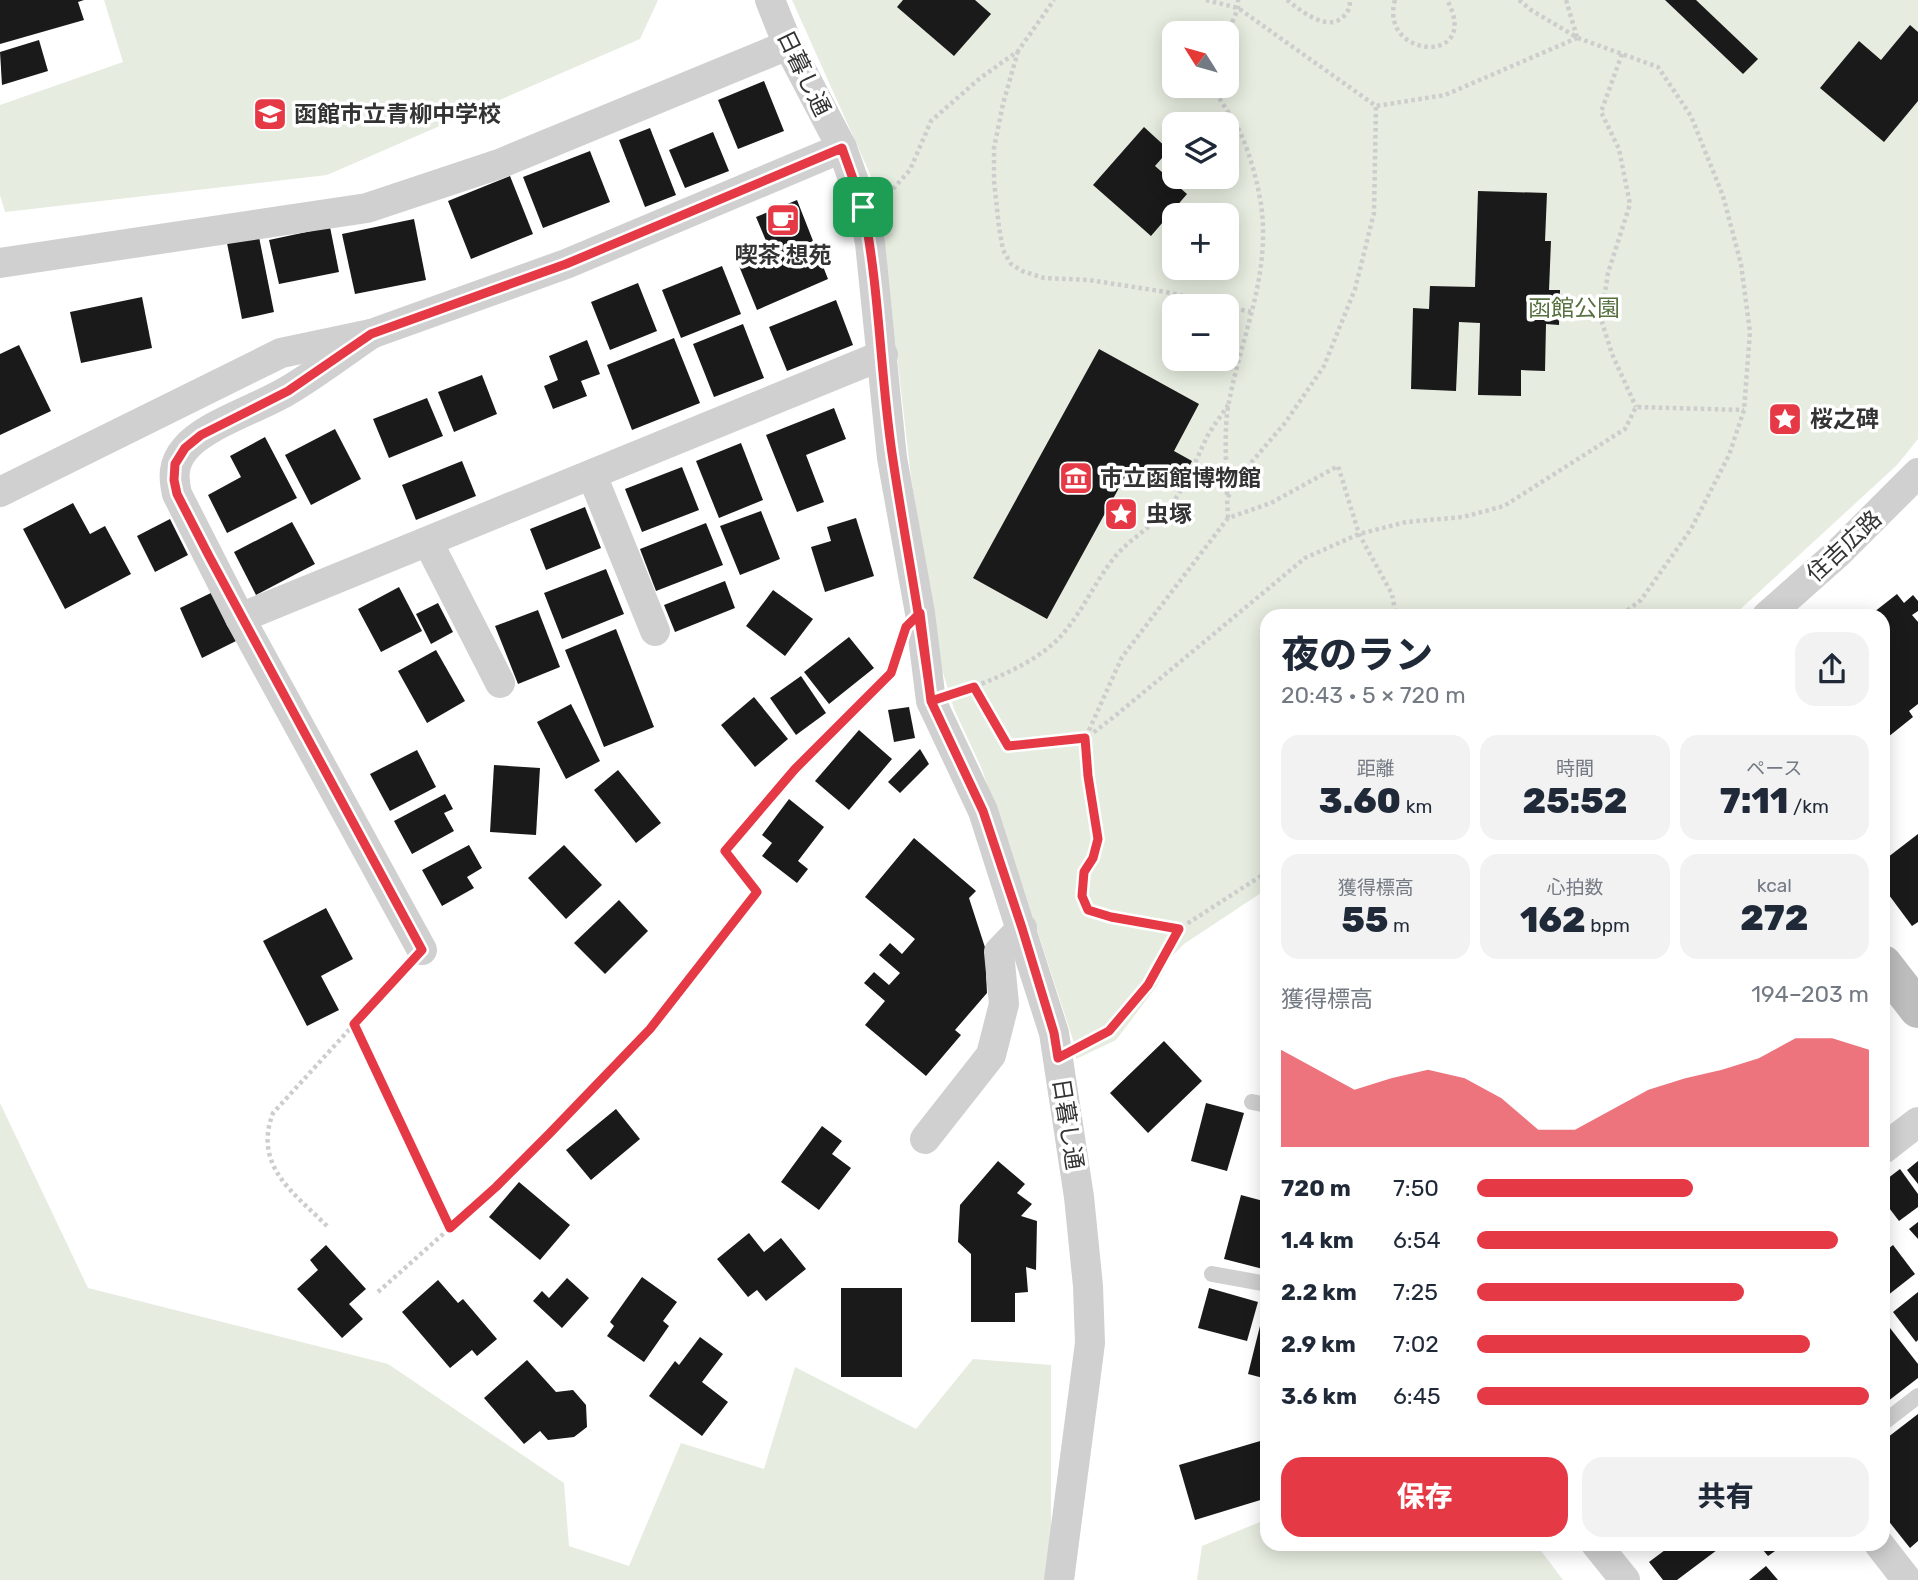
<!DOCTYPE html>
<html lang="ja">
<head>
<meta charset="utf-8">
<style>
	body { margin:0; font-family:Rubik,"Noto Sans JP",sans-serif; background:#f2f2f3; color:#1f2937; height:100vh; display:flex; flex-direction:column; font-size:26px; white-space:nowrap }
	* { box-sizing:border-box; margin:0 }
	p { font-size:23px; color:#747a83 }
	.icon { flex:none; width:38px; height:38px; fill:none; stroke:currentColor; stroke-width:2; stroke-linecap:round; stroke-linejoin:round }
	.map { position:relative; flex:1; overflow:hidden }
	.panel { position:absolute; left:1260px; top:609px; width:630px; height:942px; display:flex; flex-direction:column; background:#fff; border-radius:21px; box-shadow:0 4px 18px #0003 }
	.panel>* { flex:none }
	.needle { width:46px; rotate:307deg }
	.buttons { position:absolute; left:1162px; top:21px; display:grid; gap:14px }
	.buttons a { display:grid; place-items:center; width:77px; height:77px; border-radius:14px; background:#fff; box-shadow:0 4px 18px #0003; font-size:35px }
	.pin { position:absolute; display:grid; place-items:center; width:60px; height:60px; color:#fff; margin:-30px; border-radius:14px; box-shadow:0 4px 10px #0006 }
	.round { display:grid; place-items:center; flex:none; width:74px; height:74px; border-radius:21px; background:#f2f2f3 }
	.overview { display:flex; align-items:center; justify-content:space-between; height:119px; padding:0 21px }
	h1 { font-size:38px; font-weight:800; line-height:52px }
	.metrics { display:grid; grid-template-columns:repeat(3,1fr); gap:10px; height:119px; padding:7px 21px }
	.metrics div { display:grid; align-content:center; border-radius:18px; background:#f2f2f3; text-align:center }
	.metrics b { font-size:35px; font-weight:800 }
	.metrics small { font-size:19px; font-weight:400 }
	.metrics p { font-size:19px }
	.chart { height:196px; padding:14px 21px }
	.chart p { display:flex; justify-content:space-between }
	.chart svg { width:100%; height:126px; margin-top:7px; fill:#e63946; opacity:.7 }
	.primary-button { display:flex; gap:14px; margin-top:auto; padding:14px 21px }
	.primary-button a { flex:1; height:80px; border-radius:21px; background:#e63946; color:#fff; font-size:28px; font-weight:800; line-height:80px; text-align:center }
	.primary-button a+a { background:#f2f2f3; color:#1f2937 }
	ul { padding:0 21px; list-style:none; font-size:23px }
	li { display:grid; grid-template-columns:112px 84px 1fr; align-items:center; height:52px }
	li i { height:18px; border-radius:9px; background:#e63946 }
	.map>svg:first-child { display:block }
	.green { fill:#e6ecdf; fill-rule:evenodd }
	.building { fill:#1a1a1a }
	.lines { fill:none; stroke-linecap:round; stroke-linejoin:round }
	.path { stroke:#cdcdcd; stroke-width:4.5; stroke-dasharray:3.5 3.5; stroke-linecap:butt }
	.lane { stroke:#d0d0d0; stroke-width:16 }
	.street { stroke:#d0d0d0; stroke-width:30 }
	.secondary { stroke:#bdbdbd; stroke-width:38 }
	.route-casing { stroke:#fff; stroke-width:14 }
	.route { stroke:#e63946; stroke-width:9 }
	.labels { text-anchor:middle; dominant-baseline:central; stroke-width:7; stroke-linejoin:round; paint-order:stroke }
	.street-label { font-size:23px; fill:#333; stroke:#fff }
	.poi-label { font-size:23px; font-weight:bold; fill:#333; stroke:#fff; text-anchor:start }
	.park-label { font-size:23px; fill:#56703f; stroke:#fff }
</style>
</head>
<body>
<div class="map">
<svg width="1918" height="1580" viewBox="0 0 1918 1580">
	<rect width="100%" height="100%" fill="#fff"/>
	<g class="green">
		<polygon points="104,0 658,0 640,39 327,175 5,212 0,195 0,105 123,62"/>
		<path d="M792 0H1918V439L1897 465 1733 616H1267V889L1184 944 1171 957 1156 987 1116 1040 1076 1059 1074 1043 1022 884 981 767 954 709 941 666 911 477 884 243 874 183ZM1174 33H1227V86H1174ZM1174 124H1227V177H1174ZM1174 215H1227V268H1174ZM1174 306H1227V359H1174Z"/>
		<polygon points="0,1103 88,1288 388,1364 564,1483 569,1546 629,1566 681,1443 764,1469 795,1367 916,1429 973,1359 1051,1365 1051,1580 0,1580"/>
		<polygon points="1267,1519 1267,1544 1536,1544 1563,1580 1197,1580 1202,1546"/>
	</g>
	<g class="building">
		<polygon points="0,0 84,0 78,2 84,20 0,44"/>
		<polygon points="903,0 975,0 991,14 954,56 897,7"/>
		<polygon points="1665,0 1696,0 1758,59 1743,74"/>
		<polygon points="1910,25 1918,32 1918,101 1884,142 1820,88 1859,41 1881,60"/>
		<polygon points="39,40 48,71 2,85 0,52"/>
		<polygon points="764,81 784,131 738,149 718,100"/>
		<polygon points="1144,127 1169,150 1155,166 1187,194 1151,236 1093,185"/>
		<polygon points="650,128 676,195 645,207 619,140"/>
		<polygon points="713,132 729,171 685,188 669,150"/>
		<polygon points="590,151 610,202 543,228 523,177"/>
		<polygon points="510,176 533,234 471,259 448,201"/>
		<polygon points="1478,191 1547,193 1545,241 1551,241 1549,290 1560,290 1559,325 1546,324 1545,371 1521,370 1521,396 1478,395 1480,323 1459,322 1456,391 1411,389 1413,308 1429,309 1430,286 1475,287"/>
		<polygon points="797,200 828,279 757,310 737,261 769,248 756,217"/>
		<polygon points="414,219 426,280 355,294 342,234"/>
		<polygon points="330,227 339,272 279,284 269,240"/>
		<polygon points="259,237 274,312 242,319 227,243"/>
		<polygon points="722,266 741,314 681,338 662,290"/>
		<polygon points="638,283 657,331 610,350 591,302"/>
		<polygon points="142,297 152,348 81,363 70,312"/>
		<polygon points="836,300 853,345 787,371 769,327"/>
		<polygon points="743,324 764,378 714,397 693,344"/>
		<polygon points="674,338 700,403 632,430 607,365"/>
		<polygon points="587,340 600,374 581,381 587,396 553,409 544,386 558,380 549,356"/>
		<polygon points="19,345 51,411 0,435 0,354"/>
		<polygon points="1099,349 1199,404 1174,451 1192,461 1177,490 1131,466 1047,619 973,578"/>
		<polygon points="482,375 497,414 454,432 438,392"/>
		<polygon points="427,398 443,436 389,458 373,419"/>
		<polygon points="834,408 846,439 806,455 824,502 797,512 766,435"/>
		<polygon points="335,429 361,479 311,505 285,455"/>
		<polygon points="265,437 297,498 227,533 208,495 241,477 230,456"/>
		<polygon points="741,443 763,500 719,518 696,461"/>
		<polygon points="462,461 476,496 416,520 402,485"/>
		<polygon points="682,467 699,510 642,532 625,489"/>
		<polygon points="73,503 90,534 105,526 131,574 65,609 23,529"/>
		<polygon points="585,507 601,548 546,570 530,529"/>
		<polygon points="761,511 780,559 740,575 720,526"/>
		<polygon points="856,518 874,576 825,592 811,547 831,541 827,527"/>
		<polygon points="170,519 188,555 155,572 137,536"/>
		<polygon points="292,522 315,564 256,595 234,552"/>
		<polygon points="706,523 723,565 656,591 640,549"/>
		<polygon points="606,569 624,614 562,639 544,593"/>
		<polygon points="725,581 735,608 675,632 664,605"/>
		<polygon points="399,587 422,631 381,652 358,609"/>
		<polygon points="773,590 813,619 785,656 746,626"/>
		<polygon points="215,591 238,640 202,658 180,608"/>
		<polygon points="1897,594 1904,603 1913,595 1918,601 1918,611 1912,615 1918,622 1918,704 1909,711 1913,717 1883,741 1883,616 1869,616"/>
		<polygon points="438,603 453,632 431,644 416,614"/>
		<polygon points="538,610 560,667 518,684 495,626"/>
		<polygon points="616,629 654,727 604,747 565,650"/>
		<polygon points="849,637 874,668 829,704 804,672"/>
		<polygon points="436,650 465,701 427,723 398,671"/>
		<polygon points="801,676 826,713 796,735 770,698"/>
		<polygon points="754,697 788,739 755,767 721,725"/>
		<polygon points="571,704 600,761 566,779 537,722"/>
		<polygon points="909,707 915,738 894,742 888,710"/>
		<polygon points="859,730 892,759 849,810 815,781"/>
		<polygon points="920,749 929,764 900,793 888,782"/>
		<polygon points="417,750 436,787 390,811 370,774"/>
		<polygon points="494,765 540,768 536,835 490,832"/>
		<polygon points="618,770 661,823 636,843 594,790"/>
		<polygon points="445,794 453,809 444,813 454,831 412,854 394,821"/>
		<polygon points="789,799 824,827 798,861 808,869 797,883 762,856 772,843 762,835"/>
		<polygon points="1918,834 1918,922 1912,926 1883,887 1883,861"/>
		<polygon points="914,838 976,891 969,898 991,966 986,973 987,993 955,1030 961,1035 926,1076 865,1025 885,1001 864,983 874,972 889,985 900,973 879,955 890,943 902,954 915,939 865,897"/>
		<polygon points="469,845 482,868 467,877 474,888 442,906 422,870"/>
		<polygon points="564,845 602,885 566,919 528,878"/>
		<polygon points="619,900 648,931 605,974 574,943"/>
		<polygon points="326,908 353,959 321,976 339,1010 307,1026 263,941"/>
		<polygon points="1164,1041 1202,1081 1148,1133 1110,1093"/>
		<polygon points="1883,1094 1890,1103 1883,1109"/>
		<polygon points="1206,1103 1244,1113 1227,1171 1191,1161"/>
		<polygon points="616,1109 640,1139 591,1180 566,1150"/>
		<polygon points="822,1126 842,1141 832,1154 851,1168 819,1210 781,1182"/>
		<polygon points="998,1161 1025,1184 1017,1193 1032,1204 1021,1216 1037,1221 1036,1270 1026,1267 1028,1292 1015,1293 1015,1322 971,1322 971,1254 958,1242 960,1205"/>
		<polygon points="1918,1161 1918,1184 1907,1170"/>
		<polygon points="1900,1169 1918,1194 1918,1207 1899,1221 1883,1200 1883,1182"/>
		<polygon points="519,1182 570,1225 540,1260 489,1217"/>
		<polygon points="1241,1195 1267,1202 1267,1270 1224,1259"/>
		<polygon points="1918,1222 1918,1239 1909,1229"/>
		<polygon points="749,1233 764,1252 781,1238 806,1269 766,1301 757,1290 748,1297 717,1259"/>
		<polygon points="326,1245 366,1289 349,1304 363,1319 342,1338 297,1289 318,1270 310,1260"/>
		<polygon points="1893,1245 1915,1274 1883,1299 1883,1253"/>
		<polygon points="642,1277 677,1302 663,1321 669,1326 644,1362 607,1336 614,1326 610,1322"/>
		<polygon points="567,1278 589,1298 562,1328 533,1301 542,1291 549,1298"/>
		<polygon points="438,1280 458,1303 463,1299 497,1339 477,1356 472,1350 450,1368 402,1312"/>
		<rect x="841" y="1288" width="61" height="89"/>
		<polygon points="1209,1288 1258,1302 1247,1341 1198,1328"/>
		<polygon points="1918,1292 1918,1340 1916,1342 1893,1312"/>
		<polygon points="1266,1302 1267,1303 1267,1379 1248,1374"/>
		<polygon points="1883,1319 1918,1364 1918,1378 1883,1405"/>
		<polygon points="700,1337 723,1354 702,1382 728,1402 702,1436 649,1396 675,1361 679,1365"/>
		<polygon points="527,1360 556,1392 573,1390 586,1405 587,1427 574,1437 548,1440 540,1431 524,1444 484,1398"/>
		<polygon points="1918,1414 1918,1541 1910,1548 1883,1514 1883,1441"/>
		<polygon points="1267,1439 1267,1498 1195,1520 1179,1465"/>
		<polygon points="1673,1544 1725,1544 1677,1580 1663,1580 1649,1562"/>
		<polygon points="1758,1544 1785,1544 1768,1556"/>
		<polygon points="1766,1566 1778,1580 1749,1580"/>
	</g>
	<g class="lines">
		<g class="path">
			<polyline points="1206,0 1238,8 1376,106 1445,95 1577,38"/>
			<path d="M1287 0C1301 11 1328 33 1344 16 1349 11 1350 6 1350 0"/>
			<path d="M1395 0C1378 59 1483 66 1447 0"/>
			<polyline points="1519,0 1531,10 1578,38 1658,67 1691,116 1723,196 1741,264 1750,332 1744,410 1729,455 1691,529 1641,600 1620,616"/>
			<polyline points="1566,0 1577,37"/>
			<polyline points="1227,35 1238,8 1238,0"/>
			<polyline points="1018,51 1003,104 994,148 994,181 999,227 1003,250 1011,264 1022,271 1044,278 1089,280 1166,292 1251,312"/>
			<polyline points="1622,54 1601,112 1619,149 1630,204 1608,273 1601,319 1612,354 1636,407"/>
			<path d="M1213 86C1220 102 1232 116 1240 132 1250 154 1257 180 1261 204 1271 276 1242 333 1229 402 1223 430 1227 469 1227 498"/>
			<polyline points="893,189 910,170 931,121 979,79 1018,51 1054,0"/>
			<polyline points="1228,518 1227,499 1238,478 1285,423 1324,366 1355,289 1374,213 1376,106"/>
			<polyline points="974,687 1008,745 1085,739 1122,657 1228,518 1271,503 1338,466 1359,534 1392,594 1396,616"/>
			<path d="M962 691C993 680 1037 662 1060 637 1082 613 1094 583 1114 558 1130 538 1153 527 1169 507 1187 486 1195 461 1207 437 1213 426 1221 416 1228 405"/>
			<polyline points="1267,872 1179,929 1111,917 1088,910 1082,896 1085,872 1093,858 1098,839 1088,776 1085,739 1115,716 1305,558 1359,534 1406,522 1463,517 1504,506 1625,429 1636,407 1744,410"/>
			<polyline points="354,1024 450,1228"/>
			<polyline points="1090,1041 1109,1031 1148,985 1179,930"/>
			<path d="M327 1226C293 1192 253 1166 273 1113L400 974"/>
			<polyline points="378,1292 496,1187 650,1029 757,892 725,851 795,769 891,672"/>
		</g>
		<g class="lane">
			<polyline points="1252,1102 1267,1105"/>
			<polyline points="1212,1274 1267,1284"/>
			<polyline points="1883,1423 1918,1396"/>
		</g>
		<g class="street">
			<polyline points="770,0 788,45 842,148 863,207 870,243 892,458 920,613 931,701 983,811 1054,1033 1079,1197 1088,1286 1090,1343 1059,1580"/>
			<polyline points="0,263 367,208 499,164 788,45"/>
			<path d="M371 334C343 353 316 374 287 391 259 408 204 425 185 449 173 463 173 477 177 494L240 618 883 355"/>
			<polyline points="592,475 655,631"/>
			<polyline points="0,492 281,353 371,334 566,264 842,148"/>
			<polyline points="428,542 500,683"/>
			<polyline points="1767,616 1838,553 1918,473"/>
			<polyline points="240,618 422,950"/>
			<polyline points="925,1139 991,1055 1004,1004 999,952 1022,928"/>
			<polyline points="1883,1149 1918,1122"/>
			<polyline points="1596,1544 1625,1580"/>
			<polyline points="1879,1544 1907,1580"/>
		</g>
		<polyline class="secondary" points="1883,964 1918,1009"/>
	</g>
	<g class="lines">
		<g class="route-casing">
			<path id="route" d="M863 207 842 148 566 264 371 334 288 391 201 435 185 448 175 464 174 480 177 494 209 556 422 950 354 1024 450 1228 496 1187 550 1133 650 1029 757 892 725 851 795 769 891 673 906 627 920 613 931 701 983 811 1022 928 1054 1033 1058 1058 1109 1031 1148 985 1179 929 1111 917 1088 910 1082 896 1084 872 1093 858 1098 839 1088 776 1085 738 1008 746 974 687 931 701C921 620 905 541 893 460 880 376 880 291 863 207"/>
		</g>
		<use href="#route" class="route"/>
	</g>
	<defs>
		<g id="school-square" transform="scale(1.75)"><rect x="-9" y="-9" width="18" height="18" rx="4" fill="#e63946" stroke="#fff"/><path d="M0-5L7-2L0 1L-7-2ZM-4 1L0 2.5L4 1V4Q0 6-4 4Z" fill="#fff"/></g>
		<g id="cafe-square" transform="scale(1.75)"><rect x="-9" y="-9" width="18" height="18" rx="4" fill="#e63946" stroke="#fff"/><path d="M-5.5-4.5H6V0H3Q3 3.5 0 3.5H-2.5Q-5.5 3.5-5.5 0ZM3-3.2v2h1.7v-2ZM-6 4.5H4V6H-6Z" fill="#fff"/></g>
		<g id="sight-square" transform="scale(1.75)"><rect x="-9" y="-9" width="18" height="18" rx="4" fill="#e63946" stroke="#fff"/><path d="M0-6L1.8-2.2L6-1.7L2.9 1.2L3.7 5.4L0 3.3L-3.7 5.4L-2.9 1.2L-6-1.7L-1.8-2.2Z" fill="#fff"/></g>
		<g id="museum-square" transform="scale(1.75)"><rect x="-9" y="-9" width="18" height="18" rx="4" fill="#e63946" stroke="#fff"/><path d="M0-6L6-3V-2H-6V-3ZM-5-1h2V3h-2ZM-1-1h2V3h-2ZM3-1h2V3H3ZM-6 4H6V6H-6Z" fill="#fff"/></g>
	</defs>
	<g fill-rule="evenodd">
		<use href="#school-square" x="270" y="114"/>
		<use href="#cafe-square" x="783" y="220"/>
		<use href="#sight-square" x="1785" y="419"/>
		<use href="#museum-square" x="1076" y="478"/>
		<use href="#sight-square" x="1121" y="514"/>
	</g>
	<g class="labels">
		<g class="street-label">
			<text transform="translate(804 73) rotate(64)">日暮し通</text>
			<text transform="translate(1844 546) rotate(-43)">住吉広路</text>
			<text transform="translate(1068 1124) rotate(81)">日暮し通</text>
		</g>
		<g class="poi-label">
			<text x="294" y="114">函館市立青柳中学校</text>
			<text x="783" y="255" text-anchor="middle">喫茶 想苑</text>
			<text x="1810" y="419">桜之碑</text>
			<text x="1100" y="478">市立函館博物館</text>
			<text x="1146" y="514">虫塚</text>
		</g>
		<g class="park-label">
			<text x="1574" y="308">函館公園</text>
		</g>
	</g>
</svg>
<div class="buttons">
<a><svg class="needle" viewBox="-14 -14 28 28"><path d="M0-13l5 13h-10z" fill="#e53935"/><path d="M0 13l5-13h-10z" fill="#747a83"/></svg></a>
<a><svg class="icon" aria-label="layers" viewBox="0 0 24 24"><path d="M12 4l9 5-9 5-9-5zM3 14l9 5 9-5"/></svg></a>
<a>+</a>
<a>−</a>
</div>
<div class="pin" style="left:863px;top:207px;background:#1e9e55"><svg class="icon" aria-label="arrive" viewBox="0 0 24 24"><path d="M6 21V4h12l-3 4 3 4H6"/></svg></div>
<section class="panel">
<div class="overview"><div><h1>夜のラン</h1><p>20:43 · 5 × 720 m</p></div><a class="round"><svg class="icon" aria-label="share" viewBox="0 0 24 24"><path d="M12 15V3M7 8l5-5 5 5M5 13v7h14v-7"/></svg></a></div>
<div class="metrics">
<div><p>距離</p><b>3.60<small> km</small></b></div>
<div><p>時間</p><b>25:52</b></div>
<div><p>ペース</p><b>7:11<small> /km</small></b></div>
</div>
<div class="metrics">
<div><p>獲得標高</p><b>55<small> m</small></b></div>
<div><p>心拍数</p><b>162<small> bpm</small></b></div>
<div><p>kcal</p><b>272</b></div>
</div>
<div class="chart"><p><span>獲得標高</span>194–203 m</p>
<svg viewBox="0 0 160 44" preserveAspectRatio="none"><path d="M0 44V10L10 17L20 24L30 20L40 17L50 20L60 27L70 38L80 38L90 31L100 24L110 20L120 17L130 13L140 6L150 6L160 10V44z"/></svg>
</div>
<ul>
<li><b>720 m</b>7:50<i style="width:55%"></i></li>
<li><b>1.4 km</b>6:54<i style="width:92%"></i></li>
<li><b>2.2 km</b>7:25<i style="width:68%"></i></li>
<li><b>2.9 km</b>7:02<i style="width:85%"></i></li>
<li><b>3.6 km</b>6:45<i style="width:100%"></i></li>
</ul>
<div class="primary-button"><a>保存</a><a>共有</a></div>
</section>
</div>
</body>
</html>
